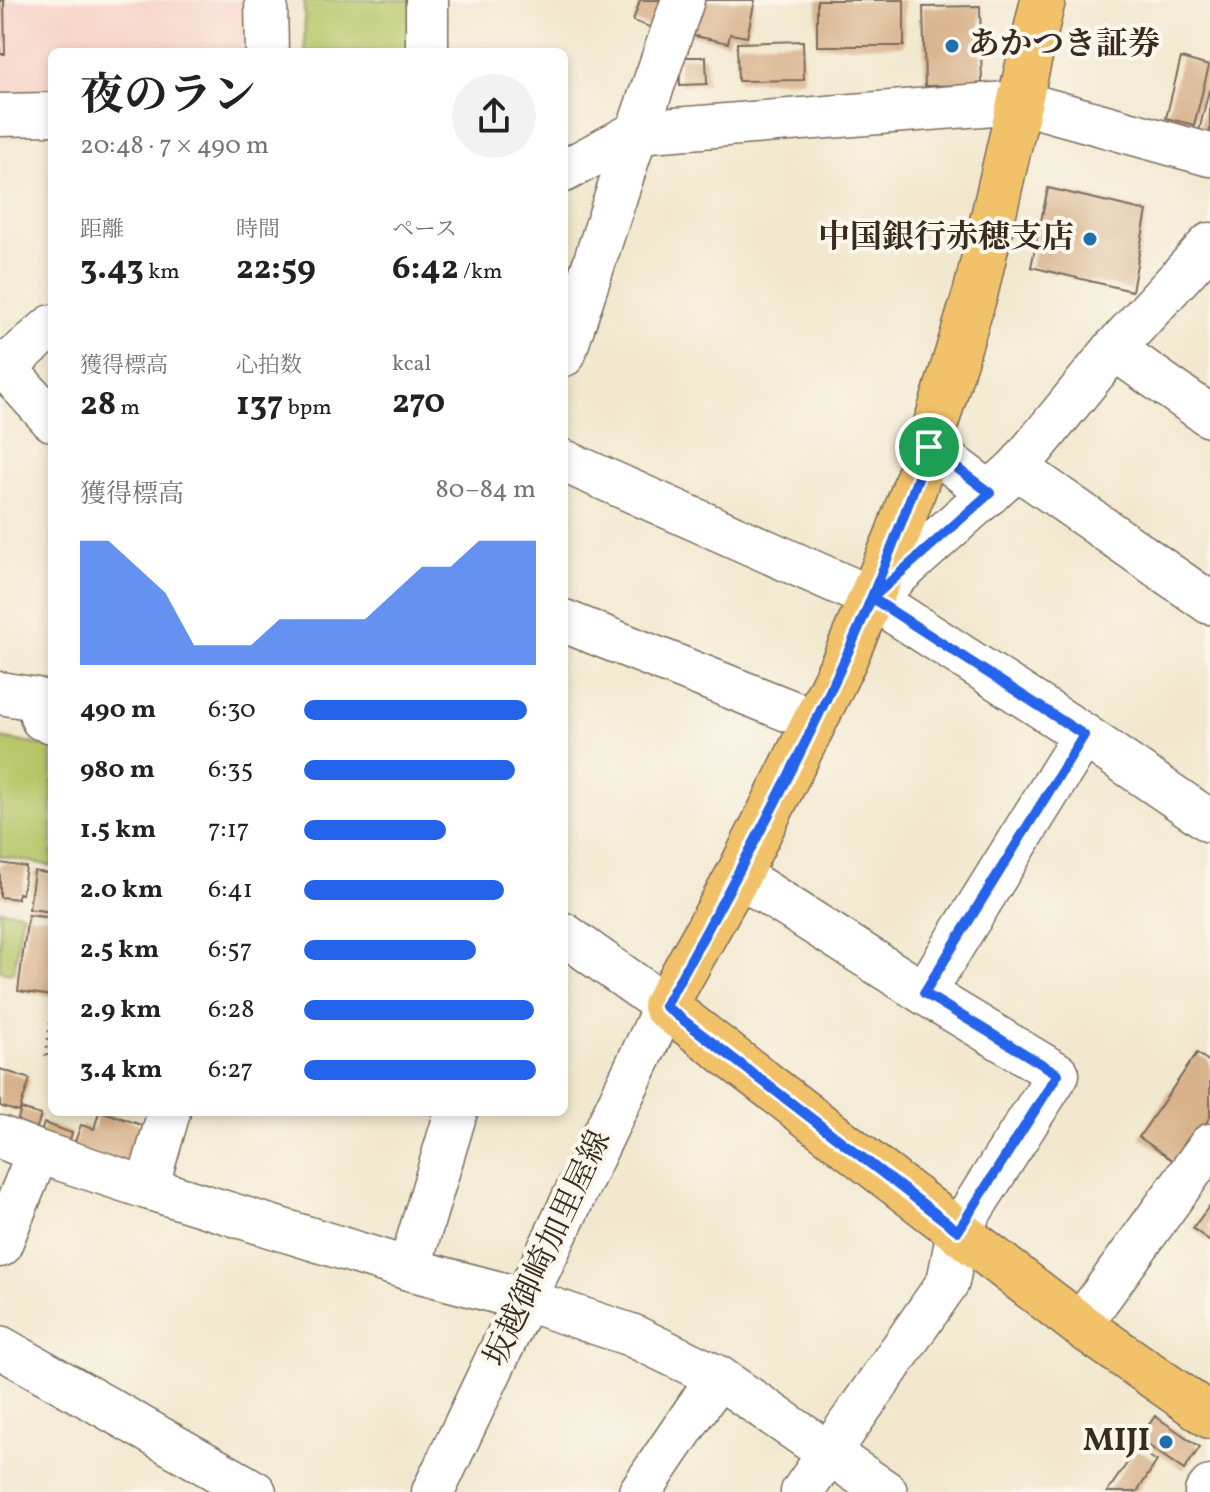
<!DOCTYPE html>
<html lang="ja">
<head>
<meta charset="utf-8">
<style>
	body { margin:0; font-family:Vollkorn,"Noto Serif JP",serif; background:#f2f2f2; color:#222; height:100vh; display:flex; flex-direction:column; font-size:30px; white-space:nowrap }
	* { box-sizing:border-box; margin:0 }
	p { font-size:26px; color:#767676 }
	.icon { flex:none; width:44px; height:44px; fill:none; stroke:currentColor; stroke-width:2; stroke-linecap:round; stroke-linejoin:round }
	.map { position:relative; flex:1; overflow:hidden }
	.side { position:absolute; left:48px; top:48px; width:520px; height:1068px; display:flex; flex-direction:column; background:#fff; border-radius:12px; box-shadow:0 4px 12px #0003 }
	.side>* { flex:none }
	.pin { position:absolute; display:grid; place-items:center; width:68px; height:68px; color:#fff; margin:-34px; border:4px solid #fff; border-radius:50%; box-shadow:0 2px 8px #0007 }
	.round { display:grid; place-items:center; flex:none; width:84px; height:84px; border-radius:42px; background:#f2f2f2 }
	.headline { display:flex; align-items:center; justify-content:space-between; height:136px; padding:0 32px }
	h1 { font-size:44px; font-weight:700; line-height:60px }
	.stats { display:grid; grid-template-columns:repeat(3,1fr); gap:12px; height:136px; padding:8px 32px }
	.stats div { display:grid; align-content:center }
	.stats b { font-size:34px; font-weight:700 }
	.stats small { font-size:22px; font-weight:400 }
	.stats p { font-size:22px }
	.chart { height:224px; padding:16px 32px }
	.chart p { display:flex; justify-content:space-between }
	.chart svg { width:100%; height:144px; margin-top:8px; fill:#2563eb; opacity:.7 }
	ul { padding:0 32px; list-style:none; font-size:26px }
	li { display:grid; grid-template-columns:128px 96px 1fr; align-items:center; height:60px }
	li i { height:20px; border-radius:10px; background:#2563eb }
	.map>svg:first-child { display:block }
	.built { fill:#f7d1c6 }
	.green { fill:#b7c76a; stroke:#797844; stroke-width:2 }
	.building { fill:#d8b28b }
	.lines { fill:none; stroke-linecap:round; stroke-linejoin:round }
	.minor-casing { stroke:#7b6c5c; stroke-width:45 }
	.major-casing { stroke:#7b6c5c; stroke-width:47 }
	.path { stroke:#7b6c5c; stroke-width:5; stroke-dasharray:2 6; stroke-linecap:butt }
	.minor { stroke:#fff; stroke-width:42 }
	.major { stroke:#f2c26a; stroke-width:44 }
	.route-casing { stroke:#fff; stroke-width:16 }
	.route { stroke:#2563eb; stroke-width:10 }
	.poi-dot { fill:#1f6fb2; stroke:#fbf7ec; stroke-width:3 }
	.labels { text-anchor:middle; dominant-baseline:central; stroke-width:8; stroke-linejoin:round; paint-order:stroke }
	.poi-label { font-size:32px; font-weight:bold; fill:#3b2a1e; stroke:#fbf7ec; text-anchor:end }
	.street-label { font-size:32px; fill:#3b2a1e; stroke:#fbf7ec }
</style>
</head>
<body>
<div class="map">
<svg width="1210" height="1492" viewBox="0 0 1210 1492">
	<rect width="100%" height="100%" fill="#fbf7ec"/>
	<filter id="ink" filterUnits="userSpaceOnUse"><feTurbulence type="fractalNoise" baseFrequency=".0125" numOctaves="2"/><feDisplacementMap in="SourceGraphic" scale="16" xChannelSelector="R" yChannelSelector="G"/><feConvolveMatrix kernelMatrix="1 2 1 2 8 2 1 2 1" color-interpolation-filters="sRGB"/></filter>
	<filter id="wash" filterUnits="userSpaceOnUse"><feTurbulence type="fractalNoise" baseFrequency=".006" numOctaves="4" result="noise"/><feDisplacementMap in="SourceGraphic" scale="32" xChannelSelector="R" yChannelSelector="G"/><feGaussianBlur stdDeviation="1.8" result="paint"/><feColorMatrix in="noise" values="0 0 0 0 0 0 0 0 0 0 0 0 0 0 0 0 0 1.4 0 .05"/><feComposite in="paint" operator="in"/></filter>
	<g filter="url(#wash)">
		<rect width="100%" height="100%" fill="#f2e8cf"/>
		<polygon class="built" points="0,0 252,0 253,52 52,52 52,97 0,98"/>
		<g class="green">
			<polygon points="304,0 419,0 419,52 305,52"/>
			<polygon points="0,738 52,747 52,866 0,856"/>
			<polygon points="0,910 22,913 14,973 0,971"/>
		</g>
		<g id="blocks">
			<g class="building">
				<polygon points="0,0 4,0 5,54 0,54"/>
				<polygon points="640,0 669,0 658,30 633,21"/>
				<polygon points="697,0 755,0 747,37 730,34 728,43 690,35"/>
				<rect x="817" y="0" width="87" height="46"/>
				<polygon points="980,6 982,85 925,86 923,7"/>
				<polygon points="803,41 804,80 738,81 737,43"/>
				<polygon points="679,57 706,57 707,84 680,85"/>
				<polygon points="1181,58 1209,66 1194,125 1166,118"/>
				<polygon points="1209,90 1210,91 1210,134 1199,131"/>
				<polygon points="1048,188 1147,211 1132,291 1031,267"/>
				<polygon points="0,863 26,867 22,894 18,893 18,899 0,897"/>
				<polygon points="34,871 52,874 52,912 29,909"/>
				<polygon points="28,915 52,918 52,996 18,991"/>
				<polygon points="1197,1053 1210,1062 1210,1117 1178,1164 1139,1137"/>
				<polygon points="0,1069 30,1079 19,1112 0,1106"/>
				<polygon points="21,1109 41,1115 35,1133 16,1126"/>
				<polygon points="99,1112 104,1112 156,1130 142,1170 73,1147 81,1125 94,1129"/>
				<polygon points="44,1123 72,1133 68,1146 40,1136"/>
				<polygon points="1210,1205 1210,1242 1193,1228"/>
				<polygon points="1155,1416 1200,1447 1184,1470 1139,1439"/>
				<polygon points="1137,1449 1157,1461 1137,1492 1107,1492"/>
			</g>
		</g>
	</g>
	<g filter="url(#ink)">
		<use href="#blocks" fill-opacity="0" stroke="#7b6c5c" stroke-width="2"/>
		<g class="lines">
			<g class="minor-casing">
				<g id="minor">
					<polyline points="266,0 267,52"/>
					<polyline points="427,0 427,52"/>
					<polyline points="0,115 52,114"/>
					<polyline points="564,171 637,132 1019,102 1210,155"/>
					<polyline points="1114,349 1210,416"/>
					<polyline points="564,355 637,132 683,0"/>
					<polyline points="0,362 52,420"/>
					<polyline points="0,371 52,326"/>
					<polyline points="929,447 990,493"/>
					<polyline points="564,461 872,598 1084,735 1210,821"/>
					<polyline points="1017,468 1210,603"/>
					<polyline points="872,598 1017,468 1114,349 1210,244"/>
					<polyline points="564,621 815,721"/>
					<polyline points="0,693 36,699 42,719 52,722"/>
					<polyline points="738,875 924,993 1058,1074 958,1231 948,1282 802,1492"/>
					<polyline points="924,993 1084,735"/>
					<polyline points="169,1112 147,1188 409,1269 526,1300 631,1335 718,1377 886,1492"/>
					<polyline points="0,1137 38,1152 147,1188"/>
					<polyline points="0,1246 38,1152"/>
					<polyline points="409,1269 456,1112"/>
					<polyline points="1080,1325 1210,1145"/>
					<polyline points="0,1347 255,1492"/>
					<polyline points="433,1492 665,1006 564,934"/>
					<polyline points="640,1492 718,1377"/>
					<polyline points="1206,1492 1210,1487"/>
				</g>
			</g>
			<g class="major-casing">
				<polyline id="major" points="1043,0 976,291 929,447 897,536 844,661 815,721 738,875 665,1006 1080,1325 1210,1416"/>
			</g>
			<polyline class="path" points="47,1056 52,1018"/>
			<use href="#minor" class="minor"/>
			<use href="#major" class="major"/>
		</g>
	</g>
	<g class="lines" filter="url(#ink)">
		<g class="route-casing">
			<path id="route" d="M929 447C903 520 876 591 844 661 790 779 728 893 665 1006L958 1231 1058 1074 924 993 1084 735 872 598 990 493 929 447"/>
		</g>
		<use href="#route" class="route"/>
	</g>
	<g class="poi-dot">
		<circle cx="952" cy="46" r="8"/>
		<circle cx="1090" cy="239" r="8"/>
		<circle cx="1166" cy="1442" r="8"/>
	</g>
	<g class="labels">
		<g class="poi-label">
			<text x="968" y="46" text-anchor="start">あかつき証券</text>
			<text x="1074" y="239">中国銀行赤穂支店</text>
			<text x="1150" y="1442">MIJI</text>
		</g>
		<g class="street-label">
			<text transform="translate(549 1249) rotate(-65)">坂越御崎加里屋線</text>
		</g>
	</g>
</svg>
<div class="pin" style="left:929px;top:447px;background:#1e9e55"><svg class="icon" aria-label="arrive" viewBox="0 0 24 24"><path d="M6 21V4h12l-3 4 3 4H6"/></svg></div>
<section class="side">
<div class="headline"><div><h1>夜のラン</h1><p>20:48 · 7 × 490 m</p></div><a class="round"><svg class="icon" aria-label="share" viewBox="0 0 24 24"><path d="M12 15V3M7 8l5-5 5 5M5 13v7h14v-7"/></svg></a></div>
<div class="stats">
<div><p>距離</p><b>3.43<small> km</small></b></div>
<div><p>時間</p><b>22:59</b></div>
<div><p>ペース</p><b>6:42<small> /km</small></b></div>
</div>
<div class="stats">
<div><p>獲得標高</p><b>28<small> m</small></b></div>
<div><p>心拍数</p><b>137<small> bpm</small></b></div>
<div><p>kcal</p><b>270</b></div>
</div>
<div class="chart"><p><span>獲得標高</span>80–84 m</p>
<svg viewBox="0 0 160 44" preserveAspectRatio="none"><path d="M0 44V6L10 6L20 14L30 22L40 38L50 38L60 38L70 30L80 30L90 30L100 30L110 22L120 14L130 14L140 6L150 6L160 6V44z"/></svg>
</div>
<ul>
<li><b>490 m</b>6:30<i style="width:96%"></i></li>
<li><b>980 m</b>6:35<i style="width:91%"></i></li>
<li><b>1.5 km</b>7:17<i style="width:61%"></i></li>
<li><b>2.0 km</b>6:41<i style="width:86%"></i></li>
<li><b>2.5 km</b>6:57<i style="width:74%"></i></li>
<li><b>2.9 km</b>6:28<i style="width:99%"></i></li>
<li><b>3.4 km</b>6:27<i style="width:100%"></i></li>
</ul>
</section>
</div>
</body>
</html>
